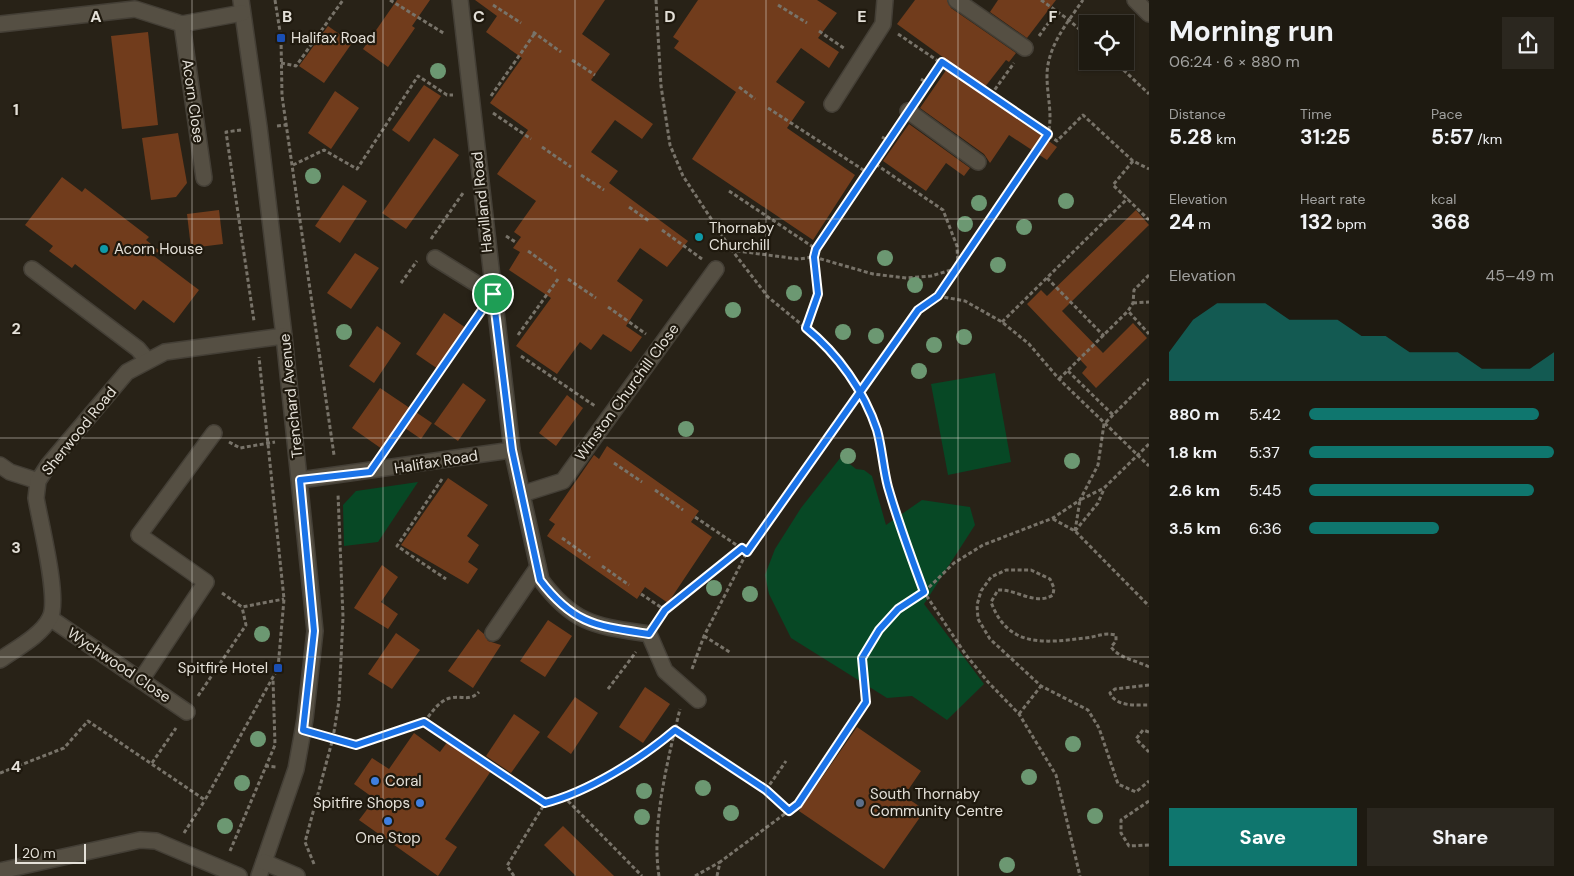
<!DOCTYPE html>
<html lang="en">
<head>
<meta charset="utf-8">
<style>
	body { margin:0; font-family:"DM Sans",sans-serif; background:#2b271f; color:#f1f3f6; height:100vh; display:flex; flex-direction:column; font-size:19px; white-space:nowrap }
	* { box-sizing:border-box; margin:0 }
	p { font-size:16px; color:#a1a19f }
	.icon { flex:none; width:28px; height:28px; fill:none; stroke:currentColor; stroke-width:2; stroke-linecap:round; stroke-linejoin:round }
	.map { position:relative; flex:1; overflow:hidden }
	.drawer { display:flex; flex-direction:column; background:#1e1a11; width:425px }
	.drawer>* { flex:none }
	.controls { position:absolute; left:1079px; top:15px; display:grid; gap:10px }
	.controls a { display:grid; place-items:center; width:55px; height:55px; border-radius:0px; background:#1e1a11; box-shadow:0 1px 4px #0004,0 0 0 1px #3c3831; font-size:25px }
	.scale { position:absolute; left:15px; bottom:12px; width:71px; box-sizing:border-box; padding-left:5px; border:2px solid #e4e0d8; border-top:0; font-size:14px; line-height:18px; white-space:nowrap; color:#e4e0d8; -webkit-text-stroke:4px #1f190e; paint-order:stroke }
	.pin { position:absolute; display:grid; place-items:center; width:42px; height:42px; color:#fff; margin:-21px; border:2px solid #fff; border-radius:50%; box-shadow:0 1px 5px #0007 }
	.round { display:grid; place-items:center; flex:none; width:52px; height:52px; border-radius:0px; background:#2b271f }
	.overview { display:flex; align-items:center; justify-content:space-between; height:85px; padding:0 20px }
	h1 { font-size:28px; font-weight:700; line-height:38px }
	.figures { display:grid; grid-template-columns:repeat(3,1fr); gap:8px; height:85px; padding:5px 20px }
	.figures div { display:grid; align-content:center }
	.figures b { font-size:21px; font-weight:700 }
	.figures small { font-size:14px; font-weight:400 }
	.figures p { font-size:14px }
	.chart { height:140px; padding:10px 20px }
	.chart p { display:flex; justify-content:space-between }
	.chart svg { width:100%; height:90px; margin-top:5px; fill:#0f766e; opacity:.7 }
	.action { display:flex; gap:10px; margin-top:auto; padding:10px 20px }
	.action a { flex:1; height:58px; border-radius:0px; background:#0f766e; color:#fff; font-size:20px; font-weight:700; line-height:58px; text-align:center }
	.action a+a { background:#2b271f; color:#f1f3f6 }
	ul { padding:0 20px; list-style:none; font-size:16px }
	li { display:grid; grid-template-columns:80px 60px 1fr; align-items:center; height:38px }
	li i { height:12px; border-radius:6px; background:#0f766e }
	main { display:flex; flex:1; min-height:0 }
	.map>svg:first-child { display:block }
	.green { fill:#074825 }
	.building { fill:#713c1c }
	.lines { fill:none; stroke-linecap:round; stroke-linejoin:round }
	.minor-casing { stroke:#443f36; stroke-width:18 }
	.path { stroke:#787369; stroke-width:3; stroke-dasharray:4 2.5; stroke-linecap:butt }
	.minor { stroke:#554f43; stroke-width:15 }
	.tree { fill:#6c9872 }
	.route-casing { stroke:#fff; stroke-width:10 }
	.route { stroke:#1a73e8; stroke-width:6 }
	.grid { fill:none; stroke:#e4e0d8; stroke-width:1; stroke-opacity:0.55 }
	.transit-dot { fill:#1a4fb4; stroke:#1f190e; stroke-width:2 }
	.culture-dot { fill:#0f9aa8; stroke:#1f190e; stroke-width:2 }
	.shop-dot { fill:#3f7fe0; stroke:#1f190e; stroke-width:2 }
	.service-dot { fill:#5c6f8a; stroke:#1f190e; stroke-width:2 }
	.labels { text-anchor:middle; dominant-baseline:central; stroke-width:4.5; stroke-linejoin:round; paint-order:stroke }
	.poi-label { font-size:15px; fill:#e4e0d8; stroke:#1f190e; text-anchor:start }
	.street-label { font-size:15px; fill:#e4e0d8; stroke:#1f190e }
	.grid-label { font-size:16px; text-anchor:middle; font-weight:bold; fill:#e4e0d8; stroke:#1f190e; stroke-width:4.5; stroke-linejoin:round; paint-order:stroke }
</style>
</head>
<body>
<main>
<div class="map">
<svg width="1149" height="876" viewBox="0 0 1149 876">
	<rect width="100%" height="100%" fill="#282217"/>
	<g class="green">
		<polygon points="995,373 1011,462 948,475 931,384"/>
		<polygon points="841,457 856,469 864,470 872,476 886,525 922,500 970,507 975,525 924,604 984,684 947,720 912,696 887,698 791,638 769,594 765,575 775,549 801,508"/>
		<polygon points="418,482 378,542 344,546 343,505 356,491"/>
	</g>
	<g class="building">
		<polygon points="397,0 430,0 412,26 415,28 388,67 363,49"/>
		<polygon points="475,0 605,0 582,34 610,54 591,80 653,124 642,139 615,120 591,152 618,171 609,183 688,241 667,267 640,248 617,281 643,300 626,326 642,337 631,352 603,334 591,350 580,342 557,374 516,346 551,298 509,270 520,252 513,248 521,237 514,232 536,201 497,174 528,130 490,103 522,58 486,32 497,16"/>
		<polygon points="698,0 817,0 837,13 818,38 839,52 829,68 801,48 776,82 805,102 787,128 855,175 813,240 692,159 736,92 674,48 679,41 673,37"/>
		<polygon points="915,0 947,0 951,8 1016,53 1009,62 1006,60 981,92 1057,147 1047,160 1009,135 990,163 984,154 920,108 951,63 897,24"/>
		<polygon points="998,0 1056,0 1027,38 990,12"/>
		<polygon points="328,26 352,43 324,83 299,66"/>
		<polygon points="148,32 158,125 122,129 111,36"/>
		<polygon points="424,85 441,96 409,142 392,130"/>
		<polygon points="335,91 359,108 331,149 308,133"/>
		<polygon points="909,124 970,168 964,176 946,163 926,191 883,161"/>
		<polygon points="178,133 187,183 176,197 151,200 142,138"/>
		<polygon points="434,138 459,155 406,229 382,213"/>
		<polygon points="62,177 82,192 85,188 149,237 146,240 161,252 150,253 199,290 174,323 143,300 135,310 75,264 72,268 49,251 53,246 25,225"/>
		<polygon points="343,185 367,201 340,243 315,226"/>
		<polygon points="219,210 223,244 191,248 187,214"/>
		<polygon points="1136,210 1149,225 1062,311 1103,353 1133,323 1147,338 1096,388 1082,373 1087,367 1027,304 1041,290 1047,296"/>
		<polygon points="355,253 379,268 351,309 327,293"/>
		<polygon points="444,313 466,328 438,369 416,354"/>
		<polygon points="377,326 401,343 374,383 349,366"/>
		<polygon points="463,383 486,400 458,441 434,424"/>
		<polygon points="380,388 432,423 421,439 399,424 382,449 352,428"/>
		<polygon points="567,395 583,408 556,446 539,433"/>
		<polygon points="607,446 699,511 691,522 712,537 668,603 645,587 637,599 547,536 555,524 549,520 594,455 599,459"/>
		<polygon points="448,478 488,505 467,536 479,545 468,562 478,569 468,584 401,545"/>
		<polygon points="382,565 398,577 381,602 398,614 388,629 354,608"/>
		<polygon points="548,620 572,636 545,677 520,661"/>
		<polygon points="478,629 484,634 488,641 501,645 473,688 448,671"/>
		<polygon points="396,633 420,650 392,689 368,674"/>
		<polygon points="645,687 670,704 643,743 619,727"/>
		<polygon points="575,697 598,713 571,754 547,737"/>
		<polygon points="514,714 540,732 511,773 486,756"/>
		<polygon points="857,727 921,771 904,796 925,810 884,869 799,811"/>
		<polygon points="414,733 440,752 448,741 491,771 445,839 457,847 438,876 359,820 375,799 354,784 372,758 389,769"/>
		<polygon points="563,826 614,876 576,876 544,845"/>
	</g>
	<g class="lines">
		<g class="minor-casing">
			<g id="minor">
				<polyline points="241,0 259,127 284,336 315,631 305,719 296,769 259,876"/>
				<path d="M460 0 512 450 541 580C574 625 597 626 649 634L665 671 698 700"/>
				<polyline points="956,0 1025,48"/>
				<polyline points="1135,0 1149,14"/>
				<polyline points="0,24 135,9 182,24"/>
				<polyline points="832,104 883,24 885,0"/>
				<polyline points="908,111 978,162"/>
				<polyline points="204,178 182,24 242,13"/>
				<polyline points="435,258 493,294"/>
				<polyline points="32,269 138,349 147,360"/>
				<polyline points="0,465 10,472 38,481"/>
				<polyline points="300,480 512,450"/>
				<polyline points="522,494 563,481 716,269"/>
				<polyline points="50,618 187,712"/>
				<polyline points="493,633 538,567"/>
				<path d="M0 660C15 649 41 636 50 618 60 599 40 522 36 498L38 481 49 464 127 372 165 352 284 336"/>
				<polyline points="141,680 206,582 139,535 214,433"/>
				<polyline points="264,862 297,876"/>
				<polyline points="0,871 140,840 156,841 239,876"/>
			</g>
		</g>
		<g class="path">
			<polyline points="275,0 281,38 282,96 334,455"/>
			<polyline points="390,0 445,34"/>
			<polyline points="656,0 661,86 670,145 683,176 731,249 768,297 824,343 860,391 877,432 883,468 901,531 924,592 966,655 988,682 1019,714 1056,775 1080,876"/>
			<polyline points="1041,0 1069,20 1088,37"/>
			<polyline points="493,5 521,23"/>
			<polyline points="778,5 807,23"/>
			<polyline points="819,31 845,49"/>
			<polyline points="533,32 561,52"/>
			<polyline points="898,34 1057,141 1083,115 1133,161 1149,169"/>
			<polyline points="1039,36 1057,11"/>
			<polyline points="572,60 595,75"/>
			<polyline points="1114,61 1149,94"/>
			<polyline points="281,63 296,66 343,0"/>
			<polyline points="921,79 927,83"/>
			<polyline points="739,87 755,99"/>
			<polyline points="991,95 1014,63"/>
			<polyline points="491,96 535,33"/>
			<polyline points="918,96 942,62"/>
			<polyline points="768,108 868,173"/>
			<polyline points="493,113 531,139"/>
			<polyline points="277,126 287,125"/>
			<polyline points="241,130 226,132 254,321"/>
			<polyline points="882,137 889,141"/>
			<polyline points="542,147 571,167"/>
			<polyline points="1133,161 1113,185 1149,220"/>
			<polyline points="293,165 324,150 357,169 418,76 447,95 453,95"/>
			<polyline points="581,175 604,190"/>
			<polyline points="729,191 816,249"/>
			<polyline points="629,207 649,221"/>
			<polyline points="662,230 702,259"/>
			<polyline points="506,236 517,243"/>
			<polyline points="431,239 463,193"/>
			<polyline points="730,250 798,259 814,257 873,274 907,278 931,276 958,268 957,246 943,210 874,163"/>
			<polyline points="528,251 556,271"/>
			<polyline points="1149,275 1134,290 1133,303 1128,311 1149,334"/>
			<polyline points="1047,278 1104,336"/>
			<polyline points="568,279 596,298"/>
			<polyline points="401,283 417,261"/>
			<polyline points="938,296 965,301 1002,322 1029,344 1059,379 1149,466"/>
			<polyline points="1133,303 1149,302"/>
			<polyline points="608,307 646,334"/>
			<polyline points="1002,322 1128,198"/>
			<polyline points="806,328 818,294 814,257 816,249 898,127"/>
			<polyline points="518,335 558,279"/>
			<polyline points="521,356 595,406"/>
			<polyline points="1068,371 1113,415"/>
			<polyline points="1059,379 1128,311"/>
			<polyline points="229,442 240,448 275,442"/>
			<polyline points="386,449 476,318"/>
			<polyline points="614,463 642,482"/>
			<polyline points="442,479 397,546 446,579"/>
			<polyline points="655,490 683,510"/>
			<polyline points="695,517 747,552"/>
			<polyline points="1053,519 1075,531 1149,606"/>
			<polyline points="1075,531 1080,500 1104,488 1149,444"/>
			<polyline points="1075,531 1098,503 1104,489"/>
			<polyline points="562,538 590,558"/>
			<polyline points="602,566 629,585"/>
			<polyline points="222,593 242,607 284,599"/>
			<polyline points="641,594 665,610"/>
			<polyline points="660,618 665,610 741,548"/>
			<polyline points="704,636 731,653"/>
			<path d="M1149 667C1136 660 1120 659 1111 647L1116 641V635C1104 632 1097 637 1085 638 1044 643 1008 648 991 602L998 590C1017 589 1035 606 1053 595L1054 588 1050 579 1031 570H1006L991 577 981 591 977 605 978 619 990 639 1041 686 1088 710 1099 728 1118 784 1136 792 1149 781"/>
			<path d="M692 669 704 636 747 552 918 310 938 296 1048 134C1053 114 1047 97 1047 76 1047 47 1067 23 1083 0"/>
			<path d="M1149 685 1115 689 1110 693C1116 707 1136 705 1149 705"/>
			<polyline points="608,689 636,652"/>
			<polyline points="198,696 246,625 242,607"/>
			<polyline points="1019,714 1041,686"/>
			<path d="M424 722C431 714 438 701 450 698 462 695 469 702 479 692"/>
			<polyline points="1149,732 1143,730 1136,739 1149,752"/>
			<polyline points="320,735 356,745 424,722 545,803 565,798 642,876"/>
			<polyline points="152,763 176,728"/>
			<polyline points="265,766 276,767"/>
			<polyline points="0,773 64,748 88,721 205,800 278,668 284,599 259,357"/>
			<polyline points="766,790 786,761"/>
			<path d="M566 797C604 777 642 759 675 730L766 790 789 811"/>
			<polyline points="1149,801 1121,820 1121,833 1129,846 1149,845"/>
			<polyline points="184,833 205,800"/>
			<polyline points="230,851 275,745 273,679"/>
			<polyline points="314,864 305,842 333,738 339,701 343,617 338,494"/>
			<polyline points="514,876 507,866 545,803"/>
			<path d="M659 876C651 825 668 759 680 709"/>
			<polyline points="695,876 720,862"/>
			<polyline points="717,876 720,862 798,804 866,702 862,658 879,631 898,609 924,592 954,563 983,545 1053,518 1080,500 1098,465 1104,424 1149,379"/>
		</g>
		<use href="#minor" class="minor"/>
	</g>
	<g class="tree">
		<circle cx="438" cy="71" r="8"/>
		<circle cx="313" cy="176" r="8"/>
		<circle cx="1066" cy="201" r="8"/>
		<circle cx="979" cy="203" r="8"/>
		<circle cx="965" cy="224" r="8"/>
		<circle cx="1024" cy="227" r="8"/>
		<circle cx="885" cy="258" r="8"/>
		<circle cx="998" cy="265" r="8"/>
		<circle cx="915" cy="285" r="8"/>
		<circle cx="794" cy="293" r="8"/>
		<circle cx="733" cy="310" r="8"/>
		<circle cx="344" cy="332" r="8"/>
		<circle cx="843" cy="332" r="8"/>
		<circle cx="876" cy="336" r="8"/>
		<circle cx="964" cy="337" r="8"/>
		<circle cx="934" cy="345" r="8"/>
		<circle cx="919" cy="371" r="8"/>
		<circle cx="686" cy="429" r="8"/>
		<circle cx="848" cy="456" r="8"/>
		<circle cx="1072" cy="461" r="8"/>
		<circle cx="714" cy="588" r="8"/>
		<circle cx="750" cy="594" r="8"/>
		<circle cx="262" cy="634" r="8"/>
		<circle cx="258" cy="739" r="8"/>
		<circle cx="1073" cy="744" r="8"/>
		<circle cx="1029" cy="777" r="8"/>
		<circle cx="242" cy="783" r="8"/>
		<circle cx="703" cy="788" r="8"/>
		<circle cx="644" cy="791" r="8"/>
		<circle cx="731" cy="813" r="8"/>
		<circle cx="1095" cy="816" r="8"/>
		<circle cx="642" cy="817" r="8"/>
		<circle cx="225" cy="826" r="8"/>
		<circle cx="1007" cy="865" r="8"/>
	</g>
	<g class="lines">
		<g class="route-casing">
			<path id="route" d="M493 294 370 472 300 480 314 631 303 730 356 745 424 722 545 803C588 792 641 759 675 730L766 790 789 811 798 804 866 702 862 658 879 630 898 609 924 592C911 557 898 522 888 487 883 468 882 448 877 430 864 391 838 354 806 328L818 294 814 257 816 249 942 62 1048 134 938 296 918 310 747 552 742 548 665 610 649 634C597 626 574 625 540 580L512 450 493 294"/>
		</g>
		<use href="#route" class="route"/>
	</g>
	<path class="grid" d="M192 0V876M383 0V876M575 0V876M766 0V876M958 0V876M0 219H1149M0 438H1149M0 657H1149"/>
	<g class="transit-dot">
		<rect x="276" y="33" width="10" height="10" rx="2.5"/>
		<rect x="273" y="663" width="10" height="10" rx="2.5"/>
	</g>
	<g class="culture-dot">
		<circle cx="699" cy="237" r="5"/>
		<circle cx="104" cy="249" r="5"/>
	</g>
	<g class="shop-dot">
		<circle cx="375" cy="781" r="5"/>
		<circle cx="420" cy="803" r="5"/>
		<circle cx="388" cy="821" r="5"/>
	</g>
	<circle class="service-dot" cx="860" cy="803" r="5"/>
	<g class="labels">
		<g class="poi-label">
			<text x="291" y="38">Halifax Road</text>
			<text x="709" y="228">Thornaby<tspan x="709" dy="17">Churchill</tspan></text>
			<text x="114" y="249">Acorn House</text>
			<text x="268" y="668" text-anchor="end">Spitfire Hotel</text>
			<text x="385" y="781">Coral</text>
			<text x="870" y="794">South Thornaby<tspan x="870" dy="17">Community Centre</tspan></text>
			<text x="410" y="803" text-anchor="end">Spitfire Shops</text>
			<text x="388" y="838" text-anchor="middle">One Stop</text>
		</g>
		<g class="street-label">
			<text transform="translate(193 101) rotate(82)">Acorn Close</text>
			<text transform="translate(482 202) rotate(-96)">Havilland Road</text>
			<text transform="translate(627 392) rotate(-54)">Winston Churchill Close</text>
			<text transform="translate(291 396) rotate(-96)">Trenchard Avenue</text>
			<text transform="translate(79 431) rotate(-51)">Sherwood Road</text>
			<text transform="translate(436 462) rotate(-9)">Halifax Road</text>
			<text transform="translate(119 665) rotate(34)">Wychwood Close</text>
		</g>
	</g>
	<g class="grid-label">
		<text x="96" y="22">A</text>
		<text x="287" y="22">B</text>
		<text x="479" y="22">C</text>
		<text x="670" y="22">D</text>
		<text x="862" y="22">E</text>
		<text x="1053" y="22">F</text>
		<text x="16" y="115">1</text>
		<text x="16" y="334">2</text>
		<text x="16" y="553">3</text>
		<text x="16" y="772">4</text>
	</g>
</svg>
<div class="controls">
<a><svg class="icon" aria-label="locate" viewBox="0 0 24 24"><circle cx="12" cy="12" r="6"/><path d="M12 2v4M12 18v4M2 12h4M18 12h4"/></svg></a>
</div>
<div class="scale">20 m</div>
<div class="pin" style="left:493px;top:294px;background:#1e9e55"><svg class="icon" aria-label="arrive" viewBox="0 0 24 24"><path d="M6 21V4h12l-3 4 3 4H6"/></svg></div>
</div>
<section class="drawer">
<div class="overview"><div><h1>Morning run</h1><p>06:24 · 6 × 880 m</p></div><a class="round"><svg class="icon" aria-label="share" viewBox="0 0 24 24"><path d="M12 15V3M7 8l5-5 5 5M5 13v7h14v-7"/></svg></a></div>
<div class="figures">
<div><p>Distance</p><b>5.28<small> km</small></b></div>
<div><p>Time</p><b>31:25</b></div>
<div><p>Pace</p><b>5:57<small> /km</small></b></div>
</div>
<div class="figures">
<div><p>Elevation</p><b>24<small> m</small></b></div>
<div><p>Heart rate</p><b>132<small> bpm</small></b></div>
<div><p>kcal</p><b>368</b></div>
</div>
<div class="chart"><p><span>Elevation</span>45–49 m</p>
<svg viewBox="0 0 160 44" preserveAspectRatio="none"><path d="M0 44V30L10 14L20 6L30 6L40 6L50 14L60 14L70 14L80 22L90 22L100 30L110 30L120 30L130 38L140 38L150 38L160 30V44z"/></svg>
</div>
<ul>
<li><b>880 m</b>5:42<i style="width:94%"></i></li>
<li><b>1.8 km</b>5:37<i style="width:100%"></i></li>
<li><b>2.6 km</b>5:45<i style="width:92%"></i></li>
<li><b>3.5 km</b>6:36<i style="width:53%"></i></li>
</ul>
<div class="action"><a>Save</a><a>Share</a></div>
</section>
</main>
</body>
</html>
